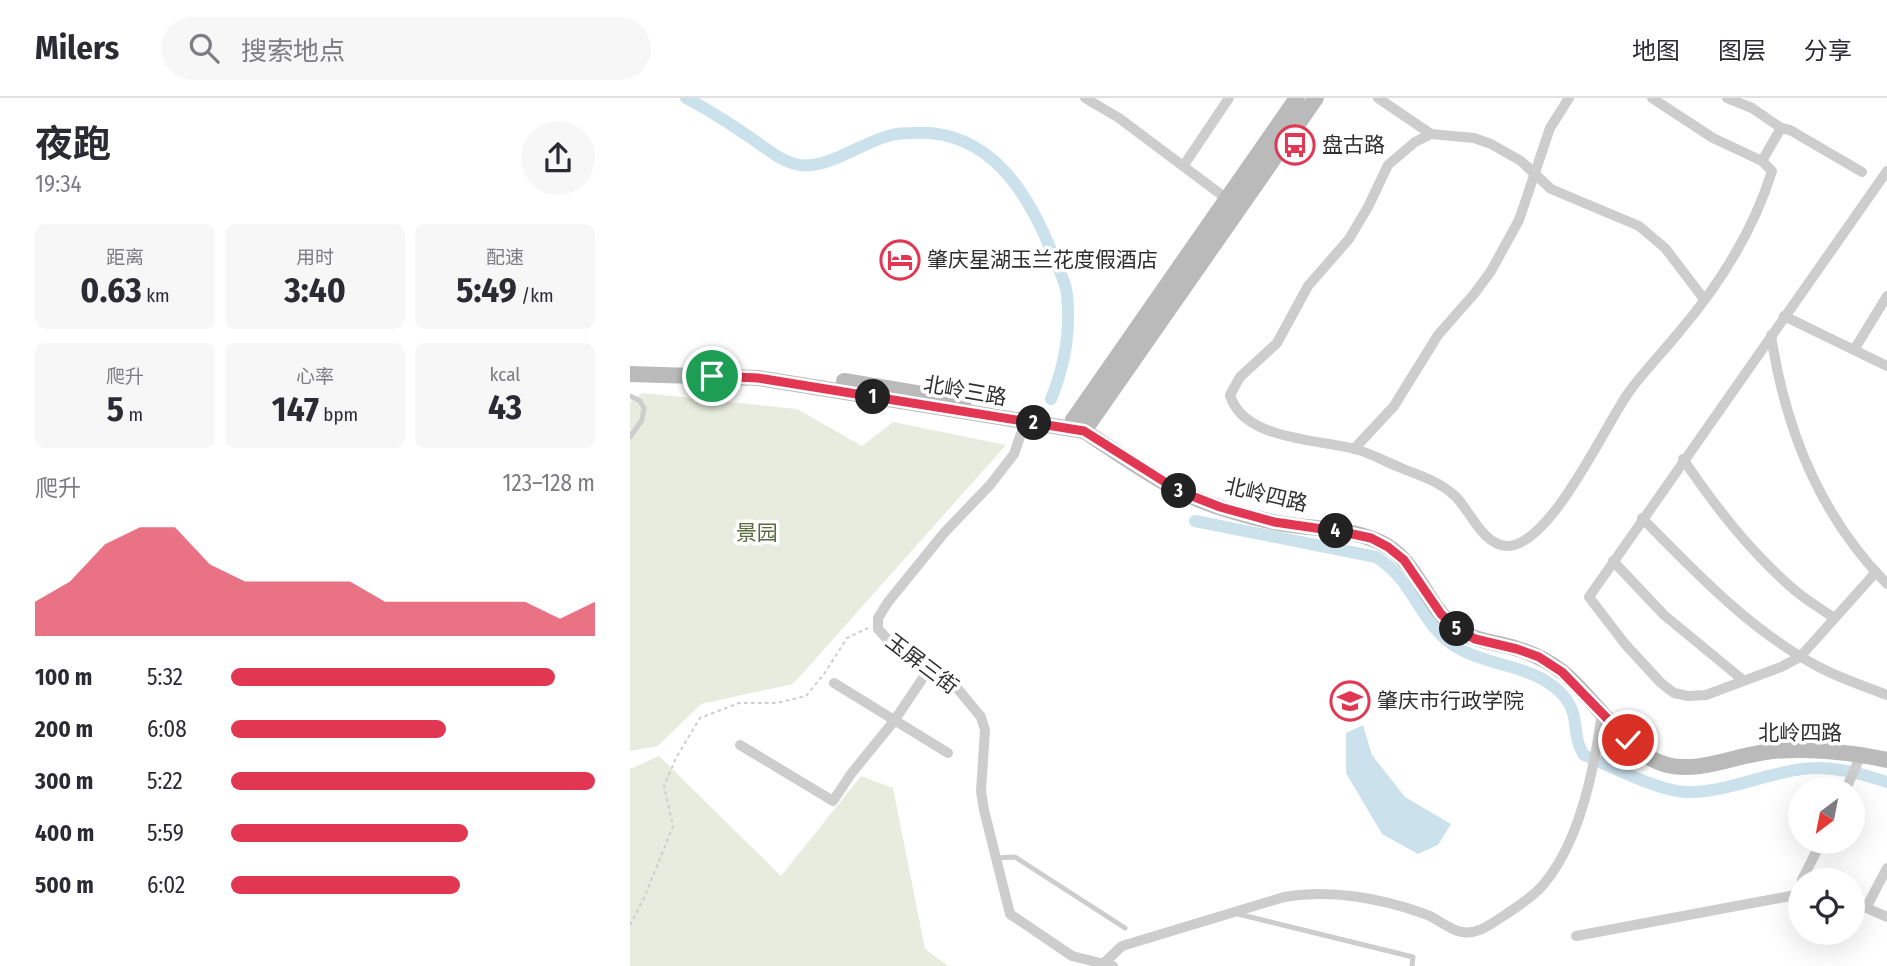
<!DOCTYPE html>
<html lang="zh">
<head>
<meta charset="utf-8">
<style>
	body { margin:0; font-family:"Fira Sans Condensed","Noto Sans SC",sans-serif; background:#f7f7f7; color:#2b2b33; height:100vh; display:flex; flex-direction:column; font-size:26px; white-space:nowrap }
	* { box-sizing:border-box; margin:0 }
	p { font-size:23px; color:#7c7c81 }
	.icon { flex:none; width:38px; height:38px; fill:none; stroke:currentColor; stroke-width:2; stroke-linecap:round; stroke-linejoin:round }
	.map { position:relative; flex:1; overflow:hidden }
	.side { display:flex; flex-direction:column; background:#fff; width:630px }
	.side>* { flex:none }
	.needle { width:46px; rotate:212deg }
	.tools { position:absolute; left:1158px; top:679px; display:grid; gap:14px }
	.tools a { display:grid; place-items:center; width:77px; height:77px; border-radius:50%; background:#fff; box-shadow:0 7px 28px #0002; font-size:35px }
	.pin { position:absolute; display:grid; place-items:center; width:60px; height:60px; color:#fff; margin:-30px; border:4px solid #fff; border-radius:50%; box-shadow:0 2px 7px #0007 }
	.km { position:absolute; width:35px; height:35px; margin:-18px; border-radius:50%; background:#222; color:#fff; font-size:19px; line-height:35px; text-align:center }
	.round { display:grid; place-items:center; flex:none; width:74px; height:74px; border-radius:37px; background:#f7f7f7 }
	.overview { display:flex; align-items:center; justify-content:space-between; height:119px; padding:0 35px }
	h1 { font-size:38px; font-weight:700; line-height:52px }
	.stats { display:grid; grid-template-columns:repeat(3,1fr); gap:10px; height:119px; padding:7px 35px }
	.stats div { display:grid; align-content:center; border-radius:10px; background:#f7f7f7; text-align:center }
	.stats b { font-size:35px; font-weight:700 }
	.stats small { font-size:19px; font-weight:400 }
	.stats p { font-size:19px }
	.chart { height:196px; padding:14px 35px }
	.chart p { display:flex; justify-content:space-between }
	.chart svg { width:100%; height:126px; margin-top:7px; fill:#e23752; opacity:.7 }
	ul { padding:0 35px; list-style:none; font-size:23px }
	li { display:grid; grid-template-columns:112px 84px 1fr; align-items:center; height:52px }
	li i { height:18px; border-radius:9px; background:#e23752 }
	header { display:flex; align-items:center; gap:42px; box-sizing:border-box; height:98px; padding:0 35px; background:#fff; border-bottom:2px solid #e1e1e2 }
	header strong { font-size:33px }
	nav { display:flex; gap:38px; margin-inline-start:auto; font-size:24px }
	.search { width:490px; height:63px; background:#f7f7f7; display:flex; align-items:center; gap:18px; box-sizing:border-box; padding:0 24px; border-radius:38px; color:#7c7c81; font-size:26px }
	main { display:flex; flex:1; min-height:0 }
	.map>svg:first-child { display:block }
	.green { fill:#e7ecde }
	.water { fill:#cbe2ec }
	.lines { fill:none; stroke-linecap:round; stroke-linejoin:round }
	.canal { stroke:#cbe2ec; stroke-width:12 }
	.path { stroke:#cdcdcd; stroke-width:2; stroke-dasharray:3.5 3.5; stroke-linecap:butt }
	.lane { stroke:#cdcdcd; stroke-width:5 }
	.street { stroke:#cdcdcd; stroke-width:10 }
	.secondary { stroke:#bababa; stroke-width:16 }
	.route-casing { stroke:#fff; stroke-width:14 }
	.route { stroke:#e23752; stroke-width:9 }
	.labels { text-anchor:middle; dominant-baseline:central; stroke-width:7; stroke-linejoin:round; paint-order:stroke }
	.poi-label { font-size:21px; fill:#303030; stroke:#fff; text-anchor:start }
	.street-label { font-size:21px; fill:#303030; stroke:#fff }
	.park-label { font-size:21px; fill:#576b3e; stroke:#fff }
</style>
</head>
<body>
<header>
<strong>Milers</strong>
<div class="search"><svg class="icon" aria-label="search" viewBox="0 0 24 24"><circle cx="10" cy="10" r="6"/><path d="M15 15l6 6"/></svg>搜索地点</div>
<nav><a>地图</a><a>图层</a><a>分享</a></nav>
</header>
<main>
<section class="side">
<div class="overview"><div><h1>夜跑</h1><p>19:34</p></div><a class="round"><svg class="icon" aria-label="share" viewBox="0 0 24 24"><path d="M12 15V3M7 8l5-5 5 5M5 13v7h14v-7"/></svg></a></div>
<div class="stats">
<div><p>距离</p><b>0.63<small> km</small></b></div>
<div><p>用时</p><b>3:40</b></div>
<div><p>配速</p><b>5:49<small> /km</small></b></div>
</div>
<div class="stats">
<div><p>爬升</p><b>5<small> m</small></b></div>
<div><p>心率</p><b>147<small> bpm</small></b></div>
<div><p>kcal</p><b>43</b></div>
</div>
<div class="chart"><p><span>爬升</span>123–128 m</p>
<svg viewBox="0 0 160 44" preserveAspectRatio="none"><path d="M0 44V32L10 25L20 12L30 6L40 6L50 19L60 25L70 25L80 25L90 25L100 32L110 32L120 32L130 32L140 32L150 38L160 32V44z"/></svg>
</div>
<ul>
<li><b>100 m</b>5:32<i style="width:89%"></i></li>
<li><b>200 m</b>6:08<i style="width:59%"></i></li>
<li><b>300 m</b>5:22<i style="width:100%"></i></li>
<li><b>400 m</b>5:59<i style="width:65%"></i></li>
<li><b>500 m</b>6:02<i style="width:63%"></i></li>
</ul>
</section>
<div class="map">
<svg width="1257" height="868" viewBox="0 0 1257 868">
	<rect width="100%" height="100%" fill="#fff"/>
	<g class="green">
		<polygon points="12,295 167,311 232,348 263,324 376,347 163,586 71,606 28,648 0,653 0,304"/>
		<polygon points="29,658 151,778 231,678 263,690 295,851 318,868 0,868 0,671"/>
	</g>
	<polygon class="water" points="733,627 742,657 775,699 821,726 808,747 788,756 752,736 716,675 716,635"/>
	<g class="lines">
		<g class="canal">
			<path d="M56 0C77 11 96 23 115 36 131 46 147 61 165 66 193 74 230 46 255 39 263 36 274 35 282 35 359 30 398 94 423 157 428 170 436 184 437 197 441 234 435 267 421 301"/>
			<path d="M565 423 746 459C783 481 790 525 823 547 856 569 900 565 930 594 953 617 940 637 954 657 981 668 1028 693 1055 694 1095 695 1133 676 1172 671 1201 667 1229 675 1257 684"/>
		</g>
		<polyline class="path" points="0,827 14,800 43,728 34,688 46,660 70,620 109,605 147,605 176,598 194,576 217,540 238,530"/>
		<g class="lane">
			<polyline points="0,298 10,303 14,310 12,322 0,339"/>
			<polyline points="366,760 385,759 495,830"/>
			<polyline points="608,816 783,859 782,868"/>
		</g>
		<g class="street">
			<polyline points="455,0 489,20 597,101"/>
			<polyline points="748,0 801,36"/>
			<path d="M1022 0 1083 40 1132 63 1142 73C1124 131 1089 187 1050 233 1033 254 1015 272 999 294 975 327 921 448 877 448 852 447 840 412 825 398 808 382 789 378 769 369 754 363 740 355 725 351 687 341 613 342 600 297L610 279 647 245 678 188 719 141 738 109 758 67 785 44 801 36 844 40 861 46 891 63 921 91 1009 128 1035 150 1074 201"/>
			<polyline points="1097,0 1122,10 1151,30 1132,63"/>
			<polyline points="1151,30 1160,32 1232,74"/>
			<polyline points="554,67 599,0"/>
			<polyline points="1154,218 1257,268"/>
			<path d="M1141 237C1155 330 1190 418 1257 486"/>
			<polyline points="1224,252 1257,198"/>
			<polyline points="395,324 384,356 360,387 314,435 258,504 248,520 248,531 259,543 327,590 351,619 355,632 351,693 354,712 380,816 442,858 483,868"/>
			<polyline points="724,351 764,308 808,237 844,196 861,173 889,122 920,30 939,0"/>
			<path d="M1053 361C1085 408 1118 451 1161 489 1174 501 1190 510 1204 520"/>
			<path d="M1012 420C1065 474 1120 532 1187 568 1209 580 1234 588 1257 597"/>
			<polyline points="983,463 1034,517 1113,582"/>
			<polyline points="1246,474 1170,559 1151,569 1076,597 1058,598 1044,595 1031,585 995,546 959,499 1257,73"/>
			<polyline points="204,585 318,655"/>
			<polyline points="110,647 203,703 221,676 264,623 299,571"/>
			<polyline points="1216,691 1231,657"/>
			<polyline points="1172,782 1191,744"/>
			<polyline points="1223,804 1257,819"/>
			<polyline points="1237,808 1257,770"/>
			<polyline points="946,838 1171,796"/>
			<path d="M473 866 492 848 654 799C700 791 751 800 795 816 807 820 819 832 832 834 849 837 862 825 875 817 888 808 903 799 913 787 950 744 965 669 972 613"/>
		</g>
		<g class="secondary">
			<polyline points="0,276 128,280 454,333 686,0"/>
			<polyline points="214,283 334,303"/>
			<path d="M443 322 454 333C485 353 515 375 548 392 576 407 612 417 643 424 680 432 723 428 757 448 788 467 796 506 824 529 843 544 867 544 888 551 904 556 918 563 931 573 965 599 995 656 1037 667 1069 675 1104 658 1136 654 1171 649 1222 654 1257 662"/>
			<polyline points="443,322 667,0"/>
		</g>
	</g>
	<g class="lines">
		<g class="route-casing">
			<polyline id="route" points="82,278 128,280 454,333 549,393 590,409 644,424 713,434 741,440 758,449 774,462 811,516 825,530 845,541 887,551 909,559 932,574 998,642"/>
		</g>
		<use href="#route" class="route"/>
	</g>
	<defs>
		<g id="bus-ring" transform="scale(2.0125)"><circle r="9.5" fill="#fff" stroke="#e23752" stroke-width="1.5"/><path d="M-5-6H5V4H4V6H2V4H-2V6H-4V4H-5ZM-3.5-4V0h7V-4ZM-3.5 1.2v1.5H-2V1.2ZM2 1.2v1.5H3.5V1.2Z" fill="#e23752"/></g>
		<g id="hotel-ring" transform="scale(2.0125)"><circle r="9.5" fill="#fff" stroke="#e23752" stroke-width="1.5"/><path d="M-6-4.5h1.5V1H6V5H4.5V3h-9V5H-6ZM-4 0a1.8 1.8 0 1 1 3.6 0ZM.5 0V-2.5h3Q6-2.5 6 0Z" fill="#e23752"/></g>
		<g id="university-ring" transform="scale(2.0125)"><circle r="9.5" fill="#fff" stroke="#e23752" stroke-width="1.5"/><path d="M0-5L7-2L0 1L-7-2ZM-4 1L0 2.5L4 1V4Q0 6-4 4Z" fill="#e23752"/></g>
	</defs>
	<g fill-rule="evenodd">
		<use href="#bus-ring" x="665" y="47"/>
		<use href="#hotel-ring" x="270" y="162"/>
		<use href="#university-ring" x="720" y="603"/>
	</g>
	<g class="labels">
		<g class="poi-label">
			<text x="692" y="47">盘古路</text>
			<text x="297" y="162">肇庆星湖玉兰花度假酒店</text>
			<text x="747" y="603">肇庆市行政学院</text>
		</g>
		<g class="street-label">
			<text transform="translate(335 293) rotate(10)">北岭三路</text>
			<text transform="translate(636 397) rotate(13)">北岭四路</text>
			<text transform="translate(292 566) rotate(37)">玉屏三街</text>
			<text x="1170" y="635">北岭四路</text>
		</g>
		<g class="park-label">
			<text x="127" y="435">景园</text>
		</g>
	</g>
</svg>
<div class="tools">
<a><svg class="needle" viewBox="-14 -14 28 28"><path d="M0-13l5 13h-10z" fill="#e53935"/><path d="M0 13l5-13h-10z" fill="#7c7c81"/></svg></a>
<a><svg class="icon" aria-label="locate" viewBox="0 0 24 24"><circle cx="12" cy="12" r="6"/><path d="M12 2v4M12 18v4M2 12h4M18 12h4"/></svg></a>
</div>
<div class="pin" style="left:82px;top:278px;background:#1e9e55"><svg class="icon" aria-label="arrive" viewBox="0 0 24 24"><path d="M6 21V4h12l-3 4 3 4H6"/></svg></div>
<div class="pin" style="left:998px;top:642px;background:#d93025"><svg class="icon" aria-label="check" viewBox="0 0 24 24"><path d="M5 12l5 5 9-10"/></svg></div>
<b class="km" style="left:243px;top:299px">1</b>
<b class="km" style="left:404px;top:325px">2</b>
<b class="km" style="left:549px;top:393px">3</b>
<b class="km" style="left:706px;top:433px">4</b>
<b class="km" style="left:827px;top:531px">5</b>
</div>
</main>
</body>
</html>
